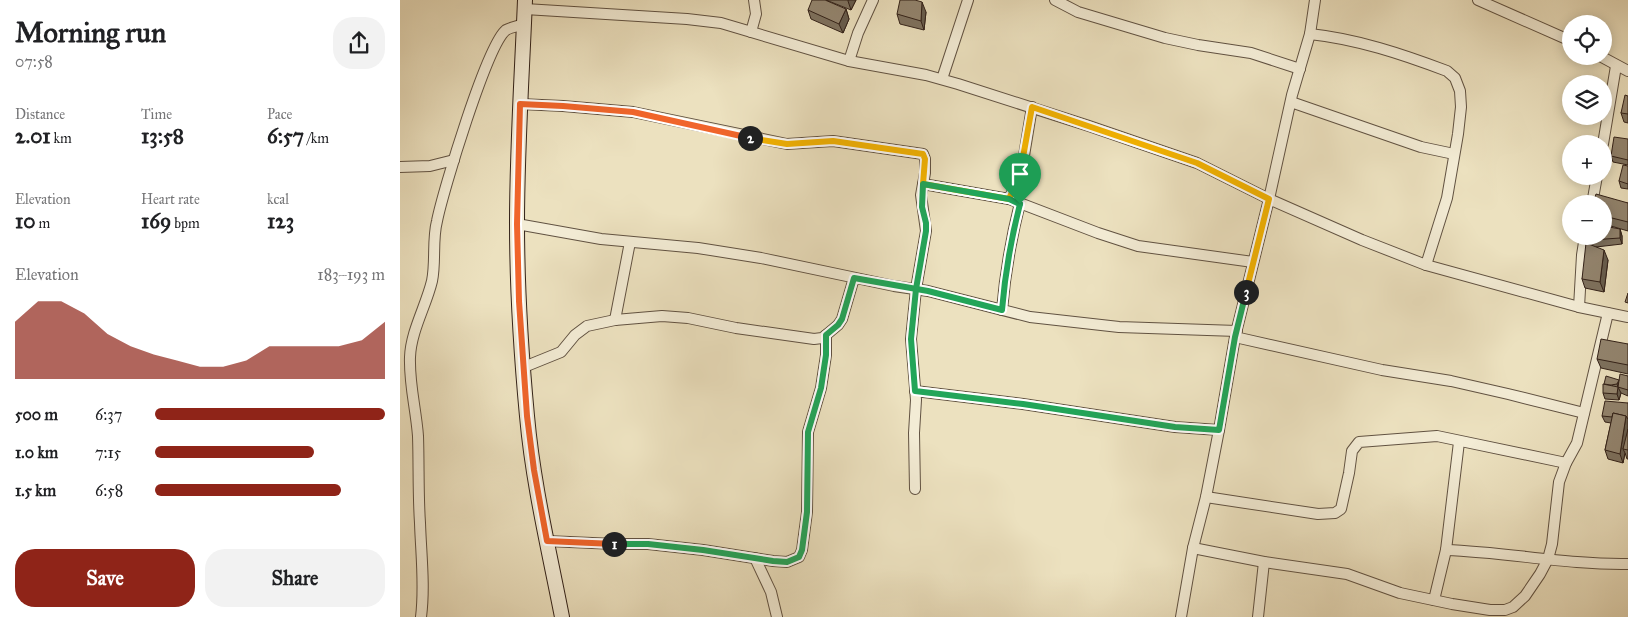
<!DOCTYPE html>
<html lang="en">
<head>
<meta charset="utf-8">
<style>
	body { margin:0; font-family:"IM FELL Great Primer",serif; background:#f2f2f2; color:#202124; height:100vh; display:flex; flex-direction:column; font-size:19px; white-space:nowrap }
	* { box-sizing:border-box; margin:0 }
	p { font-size:16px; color:#757577 }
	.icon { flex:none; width:28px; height:28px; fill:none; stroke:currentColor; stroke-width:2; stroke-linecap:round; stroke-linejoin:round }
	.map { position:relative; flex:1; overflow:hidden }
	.side { display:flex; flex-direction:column; background:#fff; width:400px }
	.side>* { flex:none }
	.tools { position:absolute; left:1162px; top:15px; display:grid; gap:10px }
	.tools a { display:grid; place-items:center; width:50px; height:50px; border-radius:50%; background:#fff; box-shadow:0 2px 12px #0003; font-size:25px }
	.pin { position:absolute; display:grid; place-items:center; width:42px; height:42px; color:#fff; margin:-51px -21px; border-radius:50% 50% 50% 0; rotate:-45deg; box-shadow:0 0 5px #0007 }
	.pin .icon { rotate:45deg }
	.km { position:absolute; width:25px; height:25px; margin:-12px; border-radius:50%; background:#222; color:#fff; font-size:14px; line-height:25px; text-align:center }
	.round { display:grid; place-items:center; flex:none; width:52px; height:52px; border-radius:20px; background:#f2f2f2 }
	.summary { display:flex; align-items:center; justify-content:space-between; height:85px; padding:0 15px }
	h1 { font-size:28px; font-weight:700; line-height:38px }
	.figures { display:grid; grid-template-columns:repeat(3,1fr); gap:8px; height:85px; padding:5px 15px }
	.figures div { display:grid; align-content:center }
	.figures b { font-size:21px; font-weight:700 }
	.figures small { font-size:14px; font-weight:400 }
	.figures p { font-size:14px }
	.chart { height:140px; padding:10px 15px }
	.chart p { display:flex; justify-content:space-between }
	.chart svg { width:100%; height:90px; margin-top:5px; fill:#8f2418; opacity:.7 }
	.action { display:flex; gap:10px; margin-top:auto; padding:10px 15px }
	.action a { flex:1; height:58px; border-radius:20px; background:#8f2418; color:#fff; font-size:20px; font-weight:700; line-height:58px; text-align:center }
	.action a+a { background:#f2f2f2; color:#202124 }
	ul { padding:0 15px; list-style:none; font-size:16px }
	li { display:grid; grid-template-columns:80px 60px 1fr; align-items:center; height:38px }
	li i { height:12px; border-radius:6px; background:#8f2418 }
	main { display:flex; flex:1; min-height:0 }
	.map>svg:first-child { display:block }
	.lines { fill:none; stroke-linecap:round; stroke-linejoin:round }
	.street-casing { stroke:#615242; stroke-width:12 }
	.secondary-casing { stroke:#332219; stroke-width:16 }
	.street { stroke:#f3ecd5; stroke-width:10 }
	.secondary { stroke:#f3ecd5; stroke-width:14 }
	.wall { fill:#7e725f; stroke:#332219 }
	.shaded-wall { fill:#675d4e; stroke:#332219 }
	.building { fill:#93856f; stroke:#332219 }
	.split-1-casing { stroke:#fff; stroke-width:10 }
	.split-2-casing { stroke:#fff; stroke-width:10 }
	.split-3-casing { stroke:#fff; stroke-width:10 }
	.split-4-casing { stroke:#fff; stroke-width:10 }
	.split-1 { stroke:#22a559; stroke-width:6 }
	.split-2 { stroke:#f0652b; stroke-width:6 }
	.split-3 { stroke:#f5b400; stroke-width:6 }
	.split-4 { stroke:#22a559; stroke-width:6 }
</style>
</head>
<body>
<main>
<section class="side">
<div class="summary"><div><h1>Morning run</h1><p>07:58</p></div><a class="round"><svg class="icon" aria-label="share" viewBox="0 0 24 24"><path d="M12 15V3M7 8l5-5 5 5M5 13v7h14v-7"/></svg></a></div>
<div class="figures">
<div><p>Distance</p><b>2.01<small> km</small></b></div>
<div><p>Time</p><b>13:58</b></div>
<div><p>Pace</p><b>6:57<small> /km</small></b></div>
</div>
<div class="figures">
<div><p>Elevation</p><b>10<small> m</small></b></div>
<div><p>Heart rate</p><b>169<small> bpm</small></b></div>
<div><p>kcal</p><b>123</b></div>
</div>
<div class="chart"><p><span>Elevation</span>183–193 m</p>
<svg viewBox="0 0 160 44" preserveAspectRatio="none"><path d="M0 44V16L10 6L20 6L30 12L40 22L50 28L60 32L70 35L80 38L90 38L100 35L110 28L120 28L130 28L140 28L150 25L160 16V44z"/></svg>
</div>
<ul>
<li><b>500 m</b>6:37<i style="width:100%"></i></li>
<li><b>1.0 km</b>7:15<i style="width:69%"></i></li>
<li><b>1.5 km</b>6:58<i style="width:81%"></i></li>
</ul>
<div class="action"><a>Save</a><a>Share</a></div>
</section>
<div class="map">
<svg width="1228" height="617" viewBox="0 0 1228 617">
	<rect width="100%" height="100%" fill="#ece1bf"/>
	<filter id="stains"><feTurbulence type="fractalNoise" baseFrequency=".004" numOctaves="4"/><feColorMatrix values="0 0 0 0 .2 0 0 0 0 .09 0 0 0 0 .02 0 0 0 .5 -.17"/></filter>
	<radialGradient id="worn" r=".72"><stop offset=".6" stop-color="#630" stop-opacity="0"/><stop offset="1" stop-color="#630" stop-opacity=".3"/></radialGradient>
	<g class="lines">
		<g class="street-casing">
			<g id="street">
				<polyline points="655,0 678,12 765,38 798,45 851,53 900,69"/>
				<polyline points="1078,0 1171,41"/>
				<polyline points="125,9 287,19 321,23 449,61 526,75 558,84 689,126 797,163 869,199 962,240 1026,265 1179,307 1228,317"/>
				<polyline points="351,32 356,14 354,0"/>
				<path d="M910 34C957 39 1002 54 1047 71L1055 78 1060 91 1061 107 1058 134 1047 198 1026 265"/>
				<polyline points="1200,56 1228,71"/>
				<polyline points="449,61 458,33 473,0"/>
				<polyline points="542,79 568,0"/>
				<polyline points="891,102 1021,147 1054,154"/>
				<polyline points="120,104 163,106 233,112 387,144 433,141 523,154 525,159 525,173 521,195 526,231 516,289 511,339 516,400 514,433 515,489"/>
				<polyline points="1203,144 1216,66"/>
				<polyline points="0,167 30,166 54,160"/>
				<polyline points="523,184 609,199 698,233 738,246 853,262"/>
				<polyline points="609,199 621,174 632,107"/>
				<polyline points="1192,204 1197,176"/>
				<polyline points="117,224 201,239 298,248 361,258 494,286 528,291 630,317 719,327 837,331"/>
				<polyline points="1179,307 1182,255 1185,236"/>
				<path d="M602 310C605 274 611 239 620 203"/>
				<polyline points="215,320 230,242"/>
				<polyline points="835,337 982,370 1051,381 1108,394 1184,413"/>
				<polyline points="124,367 161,352 175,335 187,326 215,320 262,316 288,318 336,328 414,339 422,338 426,335 438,325 442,319 454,278"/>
				<polyline points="515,391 623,404 775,427 819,430"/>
				<polyline points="806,497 918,514 935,513 941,509 949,473 952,451 959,442 1037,436 1166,463"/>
				<polyline points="147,541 215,544 248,544 303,550 373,561 387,562 399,557 402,550 407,512 408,432 421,388 426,355 426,335"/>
				<polyline points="793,548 864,562 947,574 1000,593 1052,604 1090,610 1105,610 1113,607 1125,596 1140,574 1148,559 1152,544 1159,482 1166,463 1177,443 1208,313"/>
				<path d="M1046 550C1107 552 1167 565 1228 564"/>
				<polyline points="355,558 371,592 377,617"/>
				<polyline points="1034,600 1046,550 1059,442"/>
				<path d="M21 617C25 586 21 554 20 523 18 494 19 465 18 436 16 409 9 384 10 357 11 331 26 306 32 281 36 262 32 240 37 221 43 191 87 45 106 30 111 27 119 26 124 24"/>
				<polyline points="781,617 793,548 806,497 819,430 835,337 869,199 892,95 910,34 915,0"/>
				<polyline points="858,617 864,562"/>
			</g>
		</g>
		<g class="secondary-casing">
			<path id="secondary" d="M125 0C122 74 117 149 117 223 117 287 121 352 127 416 133 484 149 550 162 617"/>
		</g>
		<use href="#street" class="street"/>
		<use href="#secondary" class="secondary"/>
	</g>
	<g class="wall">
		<polygon points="426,0 456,0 451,10"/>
		<polygon points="446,9 449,19 443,33 411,19 408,10"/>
		<polygon points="526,12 524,30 500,24 497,14"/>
		<polygon points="1228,96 1228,123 1224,122 1221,113"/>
		<polygon points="1228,139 1228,165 1213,162 1211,156"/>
		<polygon points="1228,166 1228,189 1221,188 1219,181"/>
		<polygon points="1228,203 1228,231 1204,224 1204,204"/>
		<polygon points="1220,229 1222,236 1222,244 1196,247 1208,260 1204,292 1185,288 1182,279 1192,245 1191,240"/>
		<polygon points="1228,344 1228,374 1201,368 1197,359"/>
		<polygon points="1228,376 1228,396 1221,393 1219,400 1205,399 1203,393 1219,380"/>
		<polygon points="1228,403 1228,459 1227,459 1225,453 1223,463 1208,459 1205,450 1211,423 1205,422 1202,416"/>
	</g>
	<g class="shaded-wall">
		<polygon points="448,0 456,0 451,10 448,1"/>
		<polygon points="522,2 526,12 524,30 521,21"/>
		<polygon points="446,9 449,19 443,33 439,24"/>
		<polygon points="1220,229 1222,236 1222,244 1220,238"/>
		<polygon points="1204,250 1208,260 1204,292 1200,282"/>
		<polygon points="1219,380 1218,387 1221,393 1219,400 1217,394 1218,387 1217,384"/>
		<polygon points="1226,416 1228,418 1228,436 1223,449 1225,453 1223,463 1220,454"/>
	</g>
	<g class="building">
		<polygon points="412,0 425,0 446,9 439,24 408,10"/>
		<polygon points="500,0 515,0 522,2 521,21 497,14"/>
		<polygon points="1225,95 1228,96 1228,114 1221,113"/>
		<polygon points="1214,137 1228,139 1228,160 1211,156"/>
		<polygon points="1223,165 1228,166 1228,184 1219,181"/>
		<polygon points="1196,194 1228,203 1228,222 1204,216 1204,204 1193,204"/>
		<polygon points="1204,226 1220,229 1220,238 1191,240 1190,236 1204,236"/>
		<polygon points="1186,243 1204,250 1200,282 1182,279"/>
		<polygon points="1228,293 1228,303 1225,302"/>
		<polygon points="1201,339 1228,344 1228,365 1197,359"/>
		<polygon points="1220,374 1228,376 1228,390 1218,387 1217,394 1203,393 1203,384 1218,387"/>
		<polygon points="1206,376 1219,380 1217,384 1211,385 1204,384"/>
		<polygon points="1205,401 1228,403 1228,419 1226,416 1213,413 1212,417 1202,416"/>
		<polygon points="1213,413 1226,416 1220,454 1205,450"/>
		<polygon points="1228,429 1228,450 1223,449"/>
	</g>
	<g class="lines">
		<g class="split-1-casing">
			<path id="split-1" d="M214 544H248L303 550 373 561 387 562 399 557 402 550 407 512 408 432 421 388 426 355V335L438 325 442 319 454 278 528 291 602 310C605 274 611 239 620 204"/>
		</g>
		<g class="split-2-casing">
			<polyline id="split-2" points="214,544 147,541 134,470 127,416 119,301 117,224 120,104 163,106 233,112 350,138"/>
		</g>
		<g class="split-3-casing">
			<polyline id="split-3" points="350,138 387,144 433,141 523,154 525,159 523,184 609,199 620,174 632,107 797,163 869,199 846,292"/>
		</g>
		<g class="split-4-casing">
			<polyline id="split-4" points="620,204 609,199 523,184 522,207 526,223 526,231 516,289 511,339 515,391 623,404 775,427 819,430 835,337 846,292"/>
		</g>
		<use href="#split-1" class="split-1"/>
		<use href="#split-2" class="split-2"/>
		<use href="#split-3" class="split-3"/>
		<use href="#split-4" class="split-4"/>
	</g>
	<rect width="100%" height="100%" filter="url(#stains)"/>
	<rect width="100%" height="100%" fill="url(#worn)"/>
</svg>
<div class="tools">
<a><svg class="icon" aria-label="locate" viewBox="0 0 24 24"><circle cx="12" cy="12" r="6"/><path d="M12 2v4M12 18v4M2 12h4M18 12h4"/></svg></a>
<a><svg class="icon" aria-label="layers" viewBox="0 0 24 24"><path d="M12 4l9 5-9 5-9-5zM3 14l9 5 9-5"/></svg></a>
<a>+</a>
<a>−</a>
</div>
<div class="pin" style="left:620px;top:204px;background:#1e9e55"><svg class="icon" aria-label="arrive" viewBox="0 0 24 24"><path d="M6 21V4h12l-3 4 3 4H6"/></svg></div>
<b class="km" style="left:214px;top:544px">1</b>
<b class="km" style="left:350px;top:138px">2</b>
<b class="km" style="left:846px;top:292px">3</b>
</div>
</main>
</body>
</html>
